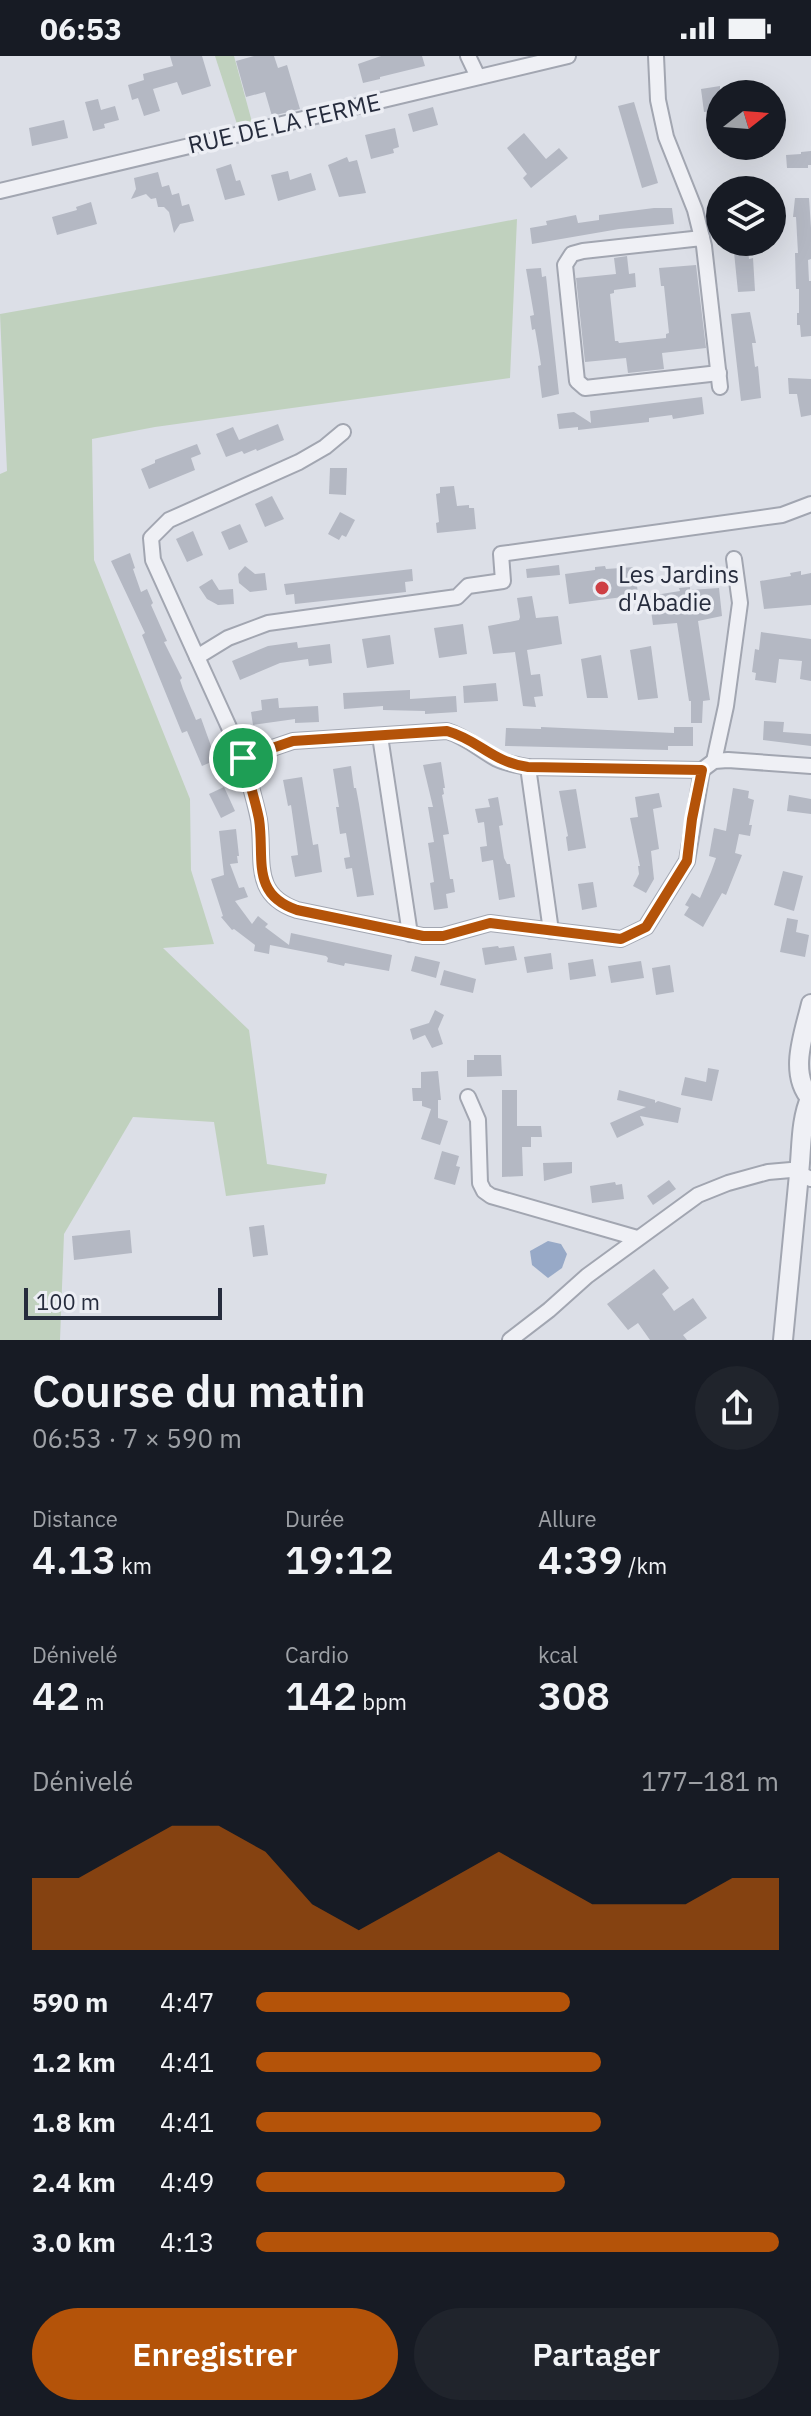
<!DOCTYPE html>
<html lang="fr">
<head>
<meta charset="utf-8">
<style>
	body { margin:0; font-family:"IBM Plex Sans",sans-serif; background:#20242c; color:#f1f3f6; height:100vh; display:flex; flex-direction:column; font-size:30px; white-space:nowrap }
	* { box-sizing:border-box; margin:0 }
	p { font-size:26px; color:#9ea1a6 }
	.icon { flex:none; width:44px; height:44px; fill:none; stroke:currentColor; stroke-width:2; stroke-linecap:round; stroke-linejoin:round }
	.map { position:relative; height:1284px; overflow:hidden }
	.sheet { display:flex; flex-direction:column; background:#171b24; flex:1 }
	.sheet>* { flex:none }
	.needle { width:52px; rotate:73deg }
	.tools { position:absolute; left:706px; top:24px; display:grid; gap:16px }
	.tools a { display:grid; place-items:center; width:80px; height:80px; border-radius:50%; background:#171b24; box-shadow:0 8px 32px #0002; font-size:40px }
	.scale { position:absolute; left:24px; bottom:20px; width:198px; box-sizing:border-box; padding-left:8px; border:4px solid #262c3d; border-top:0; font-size:22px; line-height:28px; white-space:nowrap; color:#262c3d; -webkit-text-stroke:6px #eceef4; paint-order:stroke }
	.pin { position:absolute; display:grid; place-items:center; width:68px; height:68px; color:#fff; margin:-34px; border:4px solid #fff; border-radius:50%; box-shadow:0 2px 8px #0007 }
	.round { display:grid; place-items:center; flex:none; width:84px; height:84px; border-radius:42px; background:#20242c }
	.overview { display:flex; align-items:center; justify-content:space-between; height:136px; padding:0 32px }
	h1 { font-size:44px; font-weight:600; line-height:60px }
	.stats { display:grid; grid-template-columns:repeat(3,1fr); gap:12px; height:136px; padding:8px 32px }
	.stats div { display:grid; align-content:center }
	.stats b { font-size:40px; font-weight:600 }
	.stats small { font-size:22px; font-weight:400 }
	.stats p { font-size:22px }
	.chart { height:224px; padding:16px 32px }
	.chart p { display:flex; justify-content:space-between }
	.chart svg { width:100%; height:144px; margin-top:8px; fill:#b45309; opacity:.7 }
	.button { display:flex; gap:16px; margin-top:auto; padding:16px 32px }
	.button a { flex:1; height:92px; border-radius:48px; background:#b45309; color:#fff; font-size:32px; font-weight:600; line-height:92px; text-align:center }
	.button a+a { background:#20242c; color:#f1f3f6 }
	ul { padding:0 32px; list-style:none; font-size:26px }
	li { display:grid; grid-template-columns:128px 96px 1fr; align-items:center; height:60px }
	li i { height:20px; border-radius:10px; background:#b45309 }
	.status { display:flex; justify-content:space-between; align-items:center; height:56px; padding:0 40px; background:#171b24; direction:ltr }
	.status svg { height:22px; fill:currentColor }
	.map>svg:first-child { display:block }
	.green { fill:#c0d1be }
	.water { fill:#97a9c7 }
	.building { fill:#b4b8c3 }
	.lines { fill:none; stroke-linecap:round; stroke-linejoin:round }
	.minor-casing { stroke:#a2a6b1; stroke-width:18 }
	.tertiary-casing { stroke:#a2a6b1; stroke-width:22 }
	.minor { stroke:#eff0f5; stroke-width:14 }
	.tertiary { stroke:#eff0f5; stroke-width:18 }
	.route-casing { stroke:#fff; stroke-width:16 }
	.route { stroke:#b45309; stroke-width:10 }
	.poi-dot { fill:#ce3f44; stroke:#eceef4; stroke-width:3 }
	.labels { text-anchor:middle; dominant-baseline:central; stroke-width:7; stroke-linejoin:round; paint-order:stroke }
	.street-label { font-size:24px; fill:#262c3d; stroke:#eceef4 }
	.poi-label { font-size:24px; fill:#262c3d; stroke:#eceef4; text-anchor:start }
</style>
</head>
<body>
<div class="status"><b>06:53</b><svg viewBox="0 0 49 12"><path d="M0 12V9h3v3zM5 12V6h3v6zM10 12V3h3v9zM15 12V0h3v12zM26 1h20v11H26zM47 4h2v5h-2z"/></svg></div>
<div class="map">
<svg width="811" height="1284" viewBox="0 0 811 1284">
	<rect width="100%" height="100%" fill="#dcdfe7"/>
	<g class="green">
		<polygon points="215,0 234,0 252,66 237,68"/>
		<polygon points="517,163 510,322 155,371 92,383 94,504 190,743 191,814 214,888 163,892 249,974 267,1108 327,1118 325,1128 226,1140 214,1066 133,1061 64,1178 60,1284 0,1284 0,418 7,415 0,258 226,218"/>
	</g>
	<polygon class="water" points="548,1185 561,1188 567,1198 562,1212 548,1222 532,1209 530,1195"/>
	<g class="building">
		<polygon points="170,0 202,0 211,30 182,39 177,26 153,33 160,55 144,60 138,42 132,44 128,29 144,24 143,18 173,10"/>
		<polygon points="254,0 274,0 278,12 287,9 300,53 272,60 265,36 246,41 236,5"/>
		<polygon points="381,0 422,0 425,10 380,21 380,23 363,27 358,8"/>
		<polygon points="720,30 720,54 704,56 701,33"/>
		<polygon points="98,43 101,54 115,50 119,64 104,68 105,72 93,75 85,46"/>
		<polygon points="634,46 658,127 642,132 618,50"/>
		<polygon points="433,51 438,69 413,76 408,58"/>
		<polygon points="64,64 68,82 32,90 29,72"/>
		<polygon points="395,72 399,91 393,93 394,97 371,103 365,79"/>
		<polygon points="524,77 546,103 559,92 568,102 531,132 523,122 527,118 507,92"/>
		<polygon points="811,95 811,109 808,109 808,112 787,112 786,99 801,98 801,96"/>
		<polygon points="347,101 349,106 357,104 366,137 339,141 328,109"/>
		<polygon points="231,108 236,125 240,124 245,139 225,144 216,113"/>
		<polygon points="288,115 290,124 311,117 316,134 278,145 271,119"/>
		<polygon points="158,116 162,131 169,129 172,139 179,137 182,150 189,148 194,165 180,168 174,177 169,156 164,151 158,151 156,142 151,143 146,138 131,143 136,133 134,122"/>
		<polygon points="795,142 809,142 811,172 811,203 808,204 809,225 811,225 811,280 801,281 800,269 797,269 797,257 799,257 799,233 796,233 795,197 798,197 796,161 793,161"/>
		<polygon points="91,146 97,168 57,179 52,161 77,154 76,151"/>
		<polygon points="654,152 672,152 674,168 619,173 532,188 530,172 547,169 546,165 576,159 578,167 599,164 599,159"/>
		<polygon points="733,186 747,186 749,203 753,202 755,235 738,236"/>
		<polygon points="627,200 629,218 635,217 636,231 614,234 614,237 610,238 615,285 618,285 619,287 666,282 666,278 669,277 664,230 661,230 659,212 696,209 706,292 662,297 664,313 628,317 626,302 585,306 576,222 616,218 614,202"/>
		<polygon points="541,212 542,221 546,220 559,338 542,342 538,310 541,309 538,290 535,273 532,274 530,260 534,259 526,213"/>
		<polygon points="750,256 756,287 752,287 755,311 758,310 761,342 741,345 731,258"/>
		<polygon points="788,322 811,323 811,359 801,361 797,338 789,338"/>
		<polygon points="702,341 704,358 673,363 672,359 649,362 649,366 578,374 578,371 559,373 557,358 574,356 591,367 590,355"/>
		<polygon points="278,368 284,384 257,395 256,393 244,398 242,395 226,401 216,378 233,371 239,384"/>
		<polygon points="197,388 201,398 191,402 195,414 149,433 141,413 155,407 155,404"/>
		<polygon points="330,412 347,412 346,439 329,438"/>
		<polygon points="454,430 457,450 469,449 469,452 474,452 476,473 437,477 436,467 439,466 436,438 440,437 440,431"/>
		<polygon points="272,440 284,463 265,471 255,448"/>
		<polygon points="340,456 355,464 346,481 342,479 339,484 328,478"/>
		<polygon points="240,468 248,486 229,494 221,476"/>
		<polygon points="193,475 203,499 187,506 176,483"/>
		<polygon points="130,497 135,512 133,513 141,536 147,533 153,547 151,549 167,585 164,586 182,622 180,624 183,633 196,664 201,662 216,704 202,710 187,675 182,677 142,579 145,577 111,505"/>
		<polygon points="559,509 560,519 527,522 526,513"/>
		<polygon points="245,510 255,518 265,517 267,534 250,536 239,527 238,518"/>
		<polygon points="605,510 606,513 635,511 638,539 569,548 565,518 595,514 595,511"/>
		<polygon points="412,513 413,525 405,526 406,536 295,548 294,538 286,539 284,528"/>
		<polygon points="801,515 801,519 811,517 811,549 764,553 760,525 791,520 790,517"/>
		<polygon points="212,523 219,534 233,533 234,548 218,549 207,543 199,531"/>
		<polygon points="690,531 690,534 719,532 722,560 698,565 710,644 703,645 702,667 691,667 691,645 689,645 677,567 653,569 649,540 680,535 679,532"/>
		<polygon points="532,540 536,562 558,560 562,588 527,594 531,619 540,618 543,640 534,641 536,651 523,650 515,596 493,598 488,570 519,564 520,561 517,542"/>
		<polygon points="463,568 467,598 439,602 434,572"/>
		<polygon points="761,576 811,583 811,625 800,623 802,605 779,603 776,627 755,624 756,617 752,616 755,593 759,594"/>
		<polygon points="390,579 394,608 367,612 362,583"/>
		<polygon points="297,586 298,592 330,588 332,607 309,610 308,603 280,607 240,624 232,605 268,590"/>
		<polygon points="651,590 658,642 638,644 630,594"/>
		<polygon points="601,599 608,642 587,642 581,603"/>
		<polygon points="496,627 498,645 464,647 463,630"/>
		<polygon points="410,634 410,643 456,640 457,656 425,658 425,655 383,654 383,650 344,653 343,637"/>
		<polygon points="278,642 279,652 318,650 319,666 295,667 295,663 253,669 251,656 262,654 261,644"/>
		<polygon points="764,665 784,666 783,676 811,678 811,690 763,684"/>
		<polygon points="541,671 674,677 674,671 693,671 693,690 668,690 668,694 505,690 506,672 541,673"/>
		<polygon points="441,706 445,732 443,732 444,738 442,739 449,778 443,779 450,823 453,823 455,836 446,838 448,852 434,854 430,827 434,826 428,787 434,786 428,751 433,751 423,709"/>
		<polygon points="351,710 354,732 356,732 359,748 374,839 357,841 352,812 346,813 344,802 350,801 346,777 340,778 336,751 339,751 333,713"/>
		<polygon points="302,721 313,789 318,788 322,816 295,821 291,800 298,799 297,791 291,749 288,750 283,724"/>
		<polygon points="224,731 235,755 221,762 209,738"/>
		<polygon points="733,732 749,735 748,742 754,744 749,769 752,769 750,780 739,778 735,797 742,799 726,839 722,837 703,871 684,859 689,851 685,849 692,837 700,842 711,816 716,802 709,800 714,772 726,775"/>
		<polygon points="576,733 586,792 568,795 566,781 568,780 559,735"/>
		<polygon points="659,737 662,751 653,753 659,793 651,795 654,823 646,837 633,830 639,818 638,810 640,810 630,762 638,761 635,741"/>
		<polygon points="789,739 811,743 811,758 787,755"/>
		<polygon points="498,741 503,769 499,770 504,802 507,808 510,808 515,841 499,844 493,804 482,806 480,791 487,790 484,766 478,767 475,753 490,751 488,743"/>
		<polygon points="236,773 239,800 237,800 238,807 230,808 239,832 244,831 248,841 235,845 252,868 258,860 268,868 265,871 289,889 291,877 392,899 389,915 345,907 344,910 327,906 328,902 326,900 270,889 269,898 254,895 255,889 234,873 232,874 221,861 223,860 211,823 224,819 219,775"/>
		<polygon points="783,815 803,820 794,855 774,849"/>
		<polygon points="593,826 597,851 582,854 578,828"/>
		<polygon points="787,862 798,864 796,876 809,879 805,901 780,896"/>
		<polygon points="498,890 499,892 514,890 517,904 485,909 482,892"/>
		<polygon points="551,897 553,913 527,917 524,901"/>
		<polygon points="415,900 440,906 436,922 411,915"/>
		<polygon points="593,903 596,920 570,924 568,907"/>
		<polygon points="641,905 644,922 611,927 608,910"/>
		<polygon points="670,909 674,936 656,939 652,912"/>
		<polygon points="444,914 476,923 473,937 440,929"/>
		<polygon points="435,954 444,959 438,973 443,988 432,992 425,979 413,984 410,973 429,967"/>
		<polygon points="474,999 501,999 502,1020 467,1021 467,1004 474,1004"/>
		<polygon points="708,1012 719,1014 712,1045 681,1039 685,1021 706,1026"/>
		<polygon points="438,1015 441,1044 438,1044 438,1062 448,1065 440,1089 421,1083 431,1053 422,1050 422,1045 413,1045 412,1032 421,1032 421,1016"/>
		<polygon points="502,1034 517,1034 517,1070 541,1070 542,1081 531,1081 531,1091 522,1091 523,1120 502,1121"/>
		<polygon points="619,1034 655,1044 655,1047 658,1045 681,1052 678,1067 640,1060 644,1069 617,1082 610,1067 646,1051 617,1044"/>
		<polygon points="442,1095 459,1100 456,1110 460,1111 455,1129 434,1123"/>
		<polygon points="572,1106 572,1117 544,1125 543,1107"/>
		<polygon points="669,1124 676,1133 653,1149 647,1140"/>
		<polygon points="615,1126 616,1129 622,1128 624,1143 592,1147 590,1130"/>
		<polygon points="264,1169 268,1199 253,1201 249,1171"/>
		<polygon points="130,1174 132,1197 74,1204 72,1180"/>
		<polygon points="654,1213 669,1232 662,1238 674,1255 693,1242 707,1262 683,1279 687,1284 650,1284 638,1267 628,1274 607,1248"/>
	</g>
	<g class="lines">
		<g class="minor-casing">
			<g id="minor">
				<polyline points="468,0 478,21"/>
				<polyline points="656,0 658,44 666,81 695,154 704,190 720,331"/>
				<polyline points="0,135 568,0"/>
				<polyline points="702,182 583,195 572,198 565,209 577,325 585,332 719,317"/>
				<path d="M811 448 782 459 501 498 503 525 468 530 457 541 268 567 228 582 197 601 243 702 293 685 447 675C467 681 480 694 497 703 507 708 518 709 528 711L702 714 714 705 728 704 811 710"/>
				<polyline points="197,601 153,504 151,482 169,464 299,406 325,391 343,376"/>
				<polyline points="380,680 410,878"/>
				<path d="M243 702C248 722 255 743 259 764 265 802 250 838 297 854L423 880H443L490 867 621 883 646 871 687 805 702 714"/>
				<polyline points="714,705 726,650 740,547 734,503"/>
				<polyline points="528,711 551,875"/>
				<polyline points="468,1041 478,1064 480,1127 484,1135 491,1140 637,1182"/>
				<polyline points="510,1284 549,1254 587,1220 698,1139 728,1127 768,1116 791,1114 811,1123"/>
			</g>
		</g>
		<g class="tertiary-casing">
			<g id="tertiary">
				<path d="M811 948C804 978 788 1017 811 1043"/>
				<path d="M783 1284C788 1229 794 1173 799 1118 802 1091 800 1065 811 1040"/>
			</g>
		</g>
		<use href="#minor" class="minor"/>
		<use href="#tertiary" class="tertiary"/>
	</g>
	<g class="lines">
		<g class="route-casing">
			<path id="route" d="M447 675C479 684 492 706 528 711L702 714 692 763 687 805 646 871 621 883 490 867 443 880H423L297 854C250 838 265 802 259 763 255 743 248 722 243 702L293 685Z"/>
		</g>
		<use href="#route" class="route"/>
	</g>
	<circle class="poi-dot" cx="602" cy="532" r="8"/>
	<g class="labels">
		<g class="street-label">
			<text transform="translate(284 67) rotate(-13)">RUE DE LA FERME</text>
		</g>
		<g class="poi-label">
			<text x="618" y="518">Les Jardins<tspan x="618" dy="28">d'Abadie</tspan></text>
		</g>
	</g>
</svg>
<div class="tools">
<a><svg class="needle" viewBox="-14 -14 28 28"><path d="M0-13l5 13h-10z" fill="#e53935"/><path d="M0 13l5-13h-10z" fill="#9ea1a6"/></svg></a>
<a><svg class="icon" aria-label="layers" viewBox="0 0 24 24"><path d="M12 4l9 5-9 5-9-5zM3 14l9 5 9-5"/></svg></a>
</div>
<div class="scale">100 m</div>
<div class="pin" style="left:243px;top:702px;background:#1e9e55"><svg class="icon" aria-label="arrive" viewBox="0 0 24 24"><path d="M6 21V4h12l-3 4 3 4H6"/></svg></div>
</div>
<section class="sheet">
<div class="overview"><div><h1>Course du matin</h1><p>06:53 · 7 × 590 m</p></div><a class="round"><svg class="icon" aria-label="share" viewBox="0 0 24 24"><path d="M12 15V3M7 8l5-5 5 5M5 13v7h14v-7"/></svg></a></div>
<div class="stats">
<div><p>Distance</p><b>4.13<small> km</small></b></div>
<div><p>Durée</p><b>19:12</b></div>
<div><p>Allure</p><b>4:39<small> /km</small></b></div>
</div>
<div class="stats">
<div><p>Dénivelé</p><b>42<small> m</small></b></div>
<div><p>Cardio</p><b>142<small> bpm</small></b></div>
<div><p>kcal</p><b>308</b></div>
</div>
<div class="chart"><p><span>Dénivelé</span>177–181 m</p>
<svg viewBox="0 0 160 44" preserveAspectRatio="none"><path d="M0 44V22L10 22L20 14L30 6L40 6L50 14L60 30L70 38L80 30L90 22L100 14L110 22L120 30L130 30L140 30L150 22L160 22V44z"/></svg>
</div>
<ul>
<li><b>590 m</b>4:47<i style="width:60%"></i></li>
<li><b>1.2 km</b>4:41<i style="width:66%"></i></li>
<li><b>1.8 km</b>4:41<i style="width:66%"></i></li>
<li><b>2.4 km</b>4:49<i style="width:59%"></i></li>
<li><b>3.0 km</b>4:13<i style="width:100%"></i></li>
</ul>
<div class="button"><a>Enregistrer</a><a>Partager</a></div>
</section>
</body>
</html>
